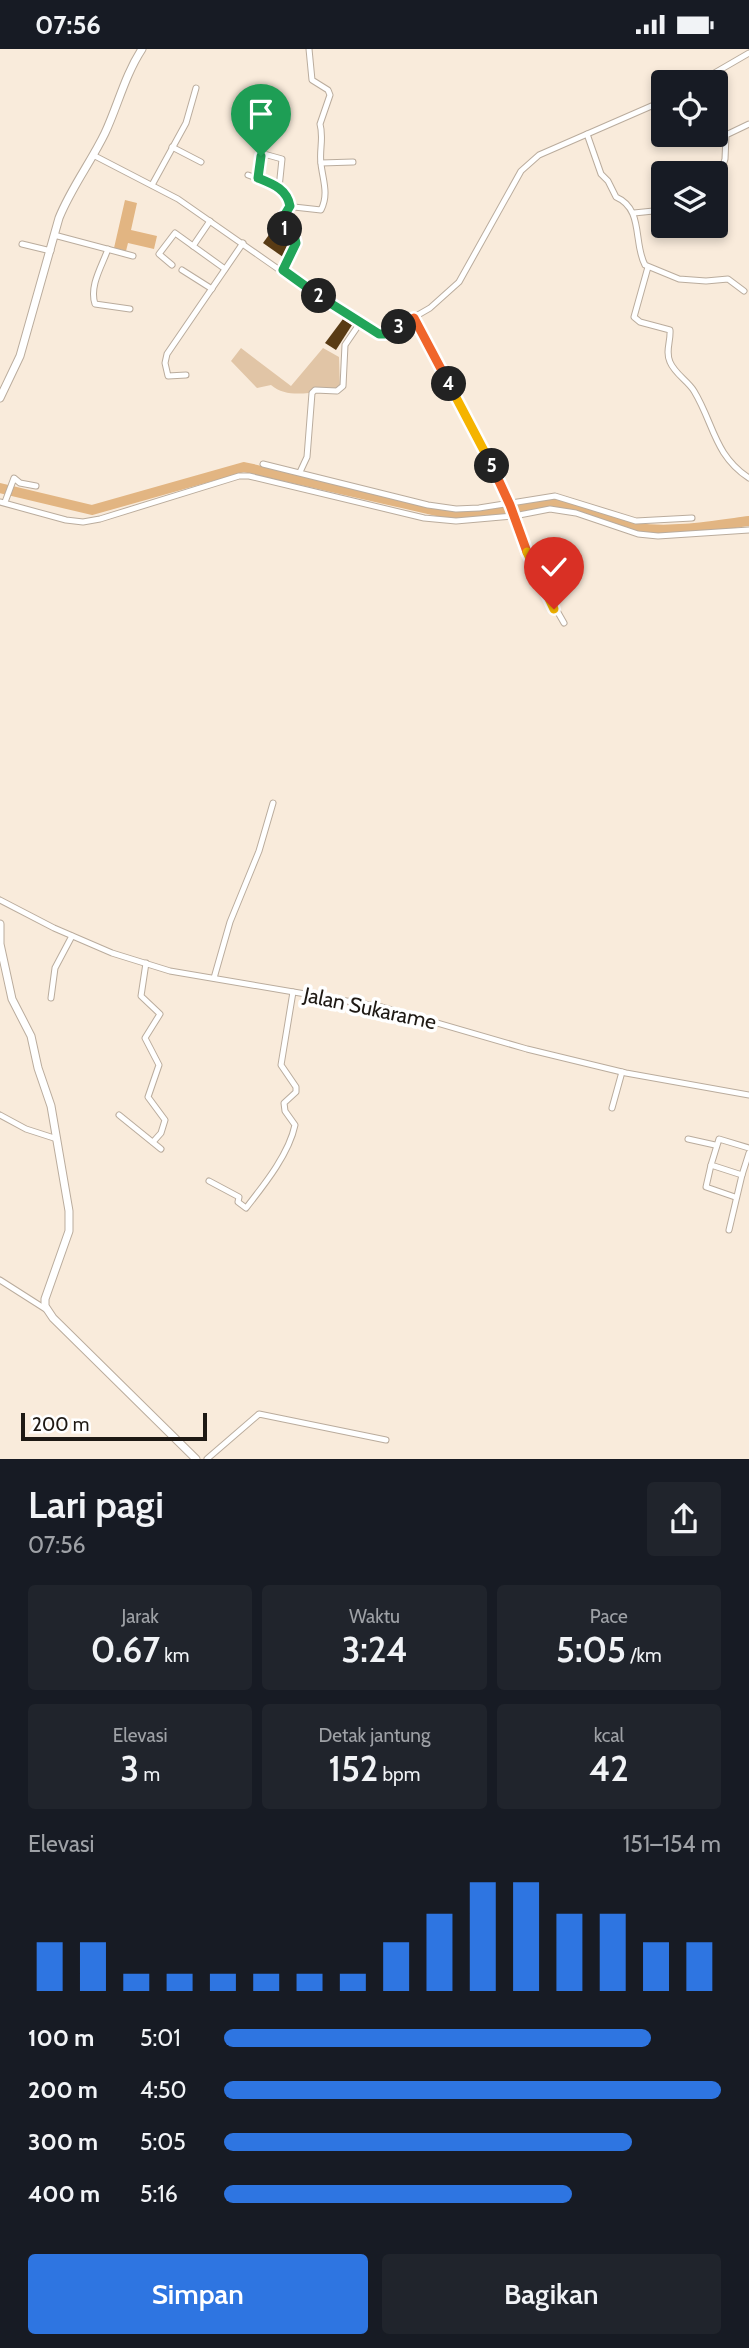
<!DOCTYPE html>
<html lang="id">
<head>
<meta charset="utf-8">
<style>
	body { margin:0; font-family:Cabin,sans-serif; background:#20242c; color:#f1f3f6; height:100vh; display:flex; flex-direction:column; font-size:26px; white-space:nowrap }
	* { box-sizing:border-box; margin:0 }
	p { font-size:23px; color:#9ea1a6 }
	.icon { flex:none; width:38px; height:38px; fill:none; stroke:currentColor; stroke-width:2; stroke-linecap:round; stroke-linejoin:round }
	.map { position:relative; height:1410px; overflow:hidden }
	.sheet { display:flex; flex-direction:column; background:#171b24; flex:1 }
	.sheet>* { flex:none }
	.controls { position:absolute; left:651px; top:21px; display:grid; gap:14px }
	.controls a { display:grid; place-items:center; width:77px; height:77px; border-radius:7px; background:#171b24; box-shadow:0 4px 10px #0003; font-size:35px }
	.scale { position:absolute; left:21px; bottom:18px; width:186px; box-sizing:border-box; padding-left:7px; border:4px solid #1e1914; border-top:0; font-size:19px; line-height:24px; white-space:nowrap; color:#1e1914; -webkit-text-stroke:5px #fff; paint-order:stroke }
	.pin { position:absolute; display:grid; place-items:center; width:60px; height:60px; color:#fff; margin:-72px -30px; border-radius:50% 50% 50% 0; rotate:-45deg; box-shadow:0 0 7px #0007 }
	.pin .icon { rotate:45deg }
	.km { position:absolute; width:35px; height:35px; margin:-18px; border-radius:50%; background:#222; color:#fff; font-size:19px; line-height:35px; text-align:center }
	.round { display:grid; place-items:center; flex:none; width:74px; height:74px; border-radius:7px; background:#20242c }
	.head { display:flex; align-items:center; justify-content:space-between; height:119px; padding:0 28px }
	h1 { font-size:38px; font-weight:600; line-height:52px }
	.metrics { display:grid; grid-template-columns:repeat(3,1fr); gap:10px; height:119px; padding:7px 28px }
	.metrics div { display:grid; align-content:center; border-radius:7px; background:#20242c; text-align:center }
	.metrics b { font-size:35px; font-weight:600 }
	.metrics small { font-size:19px; font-weight:400 }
	.metrics p { font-size:19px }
	.chart { height:196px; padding:14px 28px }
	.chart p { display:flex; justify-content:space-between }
	.chart svg { width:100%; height:126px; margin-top:7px; stroke:#2e75e1; stroke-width:6 }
	.button { display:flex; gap:14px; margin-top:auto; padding:14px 28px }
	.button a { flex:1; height:80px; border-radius:7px; background:#2e75e1; color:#fff; font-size:28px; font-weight:600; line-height:80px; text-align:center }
	.button a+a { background:#20242c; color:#f1f3f6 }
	ul { padding:0 28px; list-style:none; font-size:23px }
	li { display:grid; grid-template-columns:112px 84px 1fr; align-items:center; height:52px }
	li i { height:18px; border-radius:9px; background:#2e75e1 }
	.status { display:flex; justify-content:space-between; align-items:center; height:49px; padding:0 35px; background:#171b24; direction:ltr }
	.status svg { height:19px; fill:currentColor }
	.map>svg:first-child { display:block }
	.green { fill:#e1c5a6 }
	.water { fill:#e2b582 }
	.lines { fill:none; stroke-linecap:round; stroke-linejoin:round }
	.river { stroke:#e2b582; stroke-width:10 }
	.building { fill:#593b14 }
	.minor-casing { stroke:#baac9d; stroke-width:7 }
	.tertiary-casing { stroke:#baac9d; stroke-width:9 }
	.minor { stroke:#fff; stroke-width:5 }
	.tertiary { stroke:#fff; stroke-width:7 }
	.split-1-casing { stroke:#fff; stroke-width:14 }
	.split-2-casing { stroke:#fff; stroke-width:14 }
	.split-3-casing { stroke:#fff; stroke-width:14 }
	.split-4-casing { stroke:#fff; stroke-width:14 }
	.split-5-casing { stroke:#fff; stroke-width:14 }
	.split-6-casing { stroke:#fff; stroke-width:14 }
	.split-7-casing { stroke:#fff; stroke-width:14 }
	.split-1 { stroke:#22a559; stroke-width:9 }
	.split-2 { stroke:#22a559; stroke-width:9 }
	.split-3 { stroke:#22a559; stroke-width:9 }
	.split-4 { stroke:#f0652b; stroke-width:9 }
	.split-5 { stroke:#f5b400; stroke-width:9 }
	.split-6 { stroke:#f0652b; stroke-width:9 }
	.split-7 { stroke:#f5b400; stroke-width:9 }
	.labels { text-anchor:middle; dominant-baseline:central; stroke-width:7; stroke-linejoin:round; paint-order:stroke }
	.street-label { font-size:21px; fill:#1e1914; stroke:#fff }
</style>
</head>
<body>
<div class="status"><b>07:56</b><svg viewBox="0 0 49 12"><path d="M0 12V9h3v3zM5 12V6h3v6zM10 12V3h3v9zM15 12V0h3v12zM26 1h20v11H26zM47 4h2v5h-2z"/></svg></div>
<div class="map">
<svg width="749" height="1410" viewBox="0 0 749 1410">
	<rect width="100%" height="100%" fill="#f9ebdb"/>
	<path class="green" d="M241 299 291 337 323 299 339 308 340 340C318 341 290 352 271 336L257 339 231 312Z"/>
	<polygon class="water" points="125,151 137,154 131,181 157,187 154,200 128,194 126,202 114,199"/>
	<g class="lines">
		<path class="river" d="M0 439 92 461 244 418 459 467 556 453 636 479C673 484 712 477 749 472"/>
	</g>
	<g class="building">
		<polygon points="271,183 289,196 283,208 263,194"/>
		<polygon points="343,270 352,276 336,301 325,294"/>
	</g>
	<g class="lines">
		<g class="minor-casing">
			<g id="minor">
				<polyline points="699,33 749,4"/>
				<path d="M587 85 601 125 608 132 616 148C644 160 633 194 645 216L679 230 706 232 728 230 744 242"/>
				<polyline points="172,98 201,113"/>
				<polyline points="93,106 178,150 334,259 375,284 385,285 430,259 459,233 521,122 539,106 663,52"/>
				<polyline points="321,114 353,113"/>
				<path d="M248 126C265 132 289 138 289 159"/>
				<polyline points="259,129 264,105 282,110 279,139"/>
				<polyline points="152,136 186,74 196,39"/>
				<polyline points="716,138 725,110 726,86 749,75"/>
				<polyline points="634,164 663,161"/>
				<polyline points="54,186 133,207"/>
				<polyline points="22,195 51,202"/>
				<polyline points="193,197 210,172"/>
				<path d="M108 200C102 217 89 237 95 255L130 260"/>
				<polyline points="172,216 159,205 175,184 225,220"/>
				<path d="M648 218 634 268 640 273 670 281C671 292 665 302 670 313 675 325 688 332 694 342 714 375 714 406 749 429"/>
				<polyline points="182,221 212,240"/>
				<path d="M283 221 296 194 283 177 285 165 294 158 321 161C329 145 323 132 321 115 319 101 324 89 320 75L330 46 328 41 312 31 309 0"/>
				<polyline points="414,269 476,385 511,456 540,532 564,574"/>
				<polyline points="186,326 168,327 165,314 167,305 243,194"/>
				<polyline points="263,415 428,456 456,460 479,459 555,447 636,472 692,469"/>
				<polyline points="300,423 307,408 312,344 315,341 337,342 343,337 345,296 360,274"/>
				<polyline points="0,453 66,471 83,473 100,470 239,427 249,427 424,469 456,472 514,467 550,460 576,464 638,485 658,487 749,481"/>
				<polyline points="5,453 14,429 20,434 36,437"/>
				<polyline points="0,851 54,879 112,904 170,922 382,958 527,1000 626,1024 749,1046"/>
				<polyline points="146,914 141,947 160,965 145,989 159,1016 148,1048 165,1071 161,1084 153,1093"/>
				<polyline points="214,929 230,873 259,802 273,754"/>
				<polyline points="51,949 55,919 72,887"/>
				<polyline points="612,1059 622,1023"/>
				<polyline points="0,1066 26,1080 57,1090"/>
				<polyline points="119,1066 161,1100"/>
				<polyline points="688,1090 715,1096"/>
				<polyline points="749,1099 719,1090 711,1116 742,1126 749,1104"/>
				<polyline points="711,1116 706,1138 735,1148"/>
				<path d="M209 1132 239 1148 238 1153 246 1159C264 1136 289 1105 295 1076L285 1062 284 1054 296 1043V1038L281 1016 293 943"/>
				<polyline points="729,1181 742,1126"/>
				<polyline points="0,1231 47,1261"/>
				<polyline points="207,1410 259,1365 386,1391"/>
			</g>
		</g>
		<g class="tertiary-casing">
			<g id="tertiary">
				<path d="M0 349 20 307 59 169C71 139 91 113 105 84 118 56 125 26 142 0"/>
				<polyline points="0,875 0,895 12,950 31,987 38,1019 51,1057 69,1162 69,1182 45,1250 45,1257 53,1269 196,1410"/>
			</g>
		</g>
		<use href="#minor" class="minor"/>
		<use href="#tertiary" class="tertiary"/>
	</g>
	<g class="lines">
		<g class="split-1-casing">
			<path id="split-1" d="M261 107 258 129C273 135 287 140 290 157L284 167 285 180"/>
		</g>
		<g class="split-2-casing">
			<polyline id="split-2" points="285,180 295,190 296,194 283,221 319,247"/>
		</g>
		<g class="split-3-casing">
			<polyline id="split-3" points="319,247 379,285 385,285 399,278"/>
		</g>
		<g class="split-4-casing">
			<polyline id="split-4" points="399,278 414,269 449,335"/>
		</g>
		<g class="split-5-casing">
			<polyline id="split-5" points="449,335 492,417"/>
		</g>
		<g class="split-6-casing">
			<polyline id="split-6" points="492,417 510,456 527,503"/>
		</g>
		<g class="split-7-casing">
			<polyline id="split-7" points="527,503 554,560"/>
		</g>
		<use href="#split-1" class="split-1"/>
		<use href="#split-2" class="split-2"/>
		<use href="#split-3" class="split-3"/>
		<use href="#split-4" class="split-4"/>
		<use href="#split-5" class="split-5"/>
		<use href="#split-6" class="split-6"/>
		<use href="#split-7" class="split-7"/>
	</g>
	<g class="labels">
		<g class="street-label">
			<text transform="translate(370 959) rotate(12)">Jalan Sukarame</text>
		</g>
	</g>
</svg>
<div class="controls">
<a><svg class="icon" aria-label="locate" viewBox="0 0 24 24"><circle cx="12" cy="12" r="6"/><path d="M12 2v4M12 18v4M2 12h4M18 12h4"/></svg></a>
<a><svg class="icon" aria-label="layers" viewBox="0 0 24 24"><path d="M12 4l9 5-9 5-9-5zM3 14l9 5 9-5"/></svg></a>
</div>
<div class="scale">200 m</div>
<div class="pin" style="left:261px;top:107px;background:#1e9e55"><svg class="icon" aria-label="arrive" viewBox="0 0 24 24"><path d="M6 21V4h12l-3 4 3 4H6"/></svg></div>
<div class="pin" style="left:554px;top:560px;background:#d93025"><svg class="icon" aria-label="check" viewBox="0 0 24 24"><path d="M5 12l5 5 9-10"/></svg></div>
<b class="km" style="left:285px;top:180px">1</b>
<b class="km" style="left:319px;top:247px">2</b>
<b class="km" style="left:399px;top:278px">3</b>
<b class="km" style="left:449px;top:335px">4</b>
<b class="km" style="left:492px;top:417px">5</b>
</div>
<section class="sheet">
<div class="head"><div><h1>Lari pagi</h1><p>07:56</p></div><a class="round"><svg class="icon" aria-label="share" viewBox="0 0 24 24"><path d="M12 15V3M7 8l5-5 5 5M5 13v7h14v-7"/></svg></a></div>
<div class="metrics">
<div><p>Jarak</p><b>0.67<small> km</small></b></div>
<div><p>Waktu</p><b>3:24</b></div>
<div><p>Pace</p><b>5:05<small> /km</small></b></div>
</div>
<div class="metrics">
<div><p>Elevasi</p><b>3<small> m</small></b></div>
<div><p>Detak jantung</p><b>152<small> bpm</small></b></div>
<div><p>kcal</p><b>42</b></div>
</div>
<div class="chart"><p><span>Elevasi</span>151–154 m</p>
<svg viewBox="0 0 160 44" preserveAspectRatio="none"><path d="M5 44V27M15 44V27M25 44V38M35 44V38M45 44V38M55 44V38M65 44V38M75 44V38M85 44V27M95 44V17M105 44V6M115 44V6M125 44V17M135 44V17M145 44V27M155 44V27"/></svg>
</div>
<ul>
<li><b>100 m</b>5:01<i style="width:86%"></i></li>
<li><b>200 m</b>4:50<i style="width:100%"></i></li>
<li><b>300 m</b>5:05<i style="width:82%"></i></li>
<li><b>400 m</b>5:16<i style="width:70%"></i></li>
</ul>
<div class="button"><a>Simpan</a><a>Bagikan</a></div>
</section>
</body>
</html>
